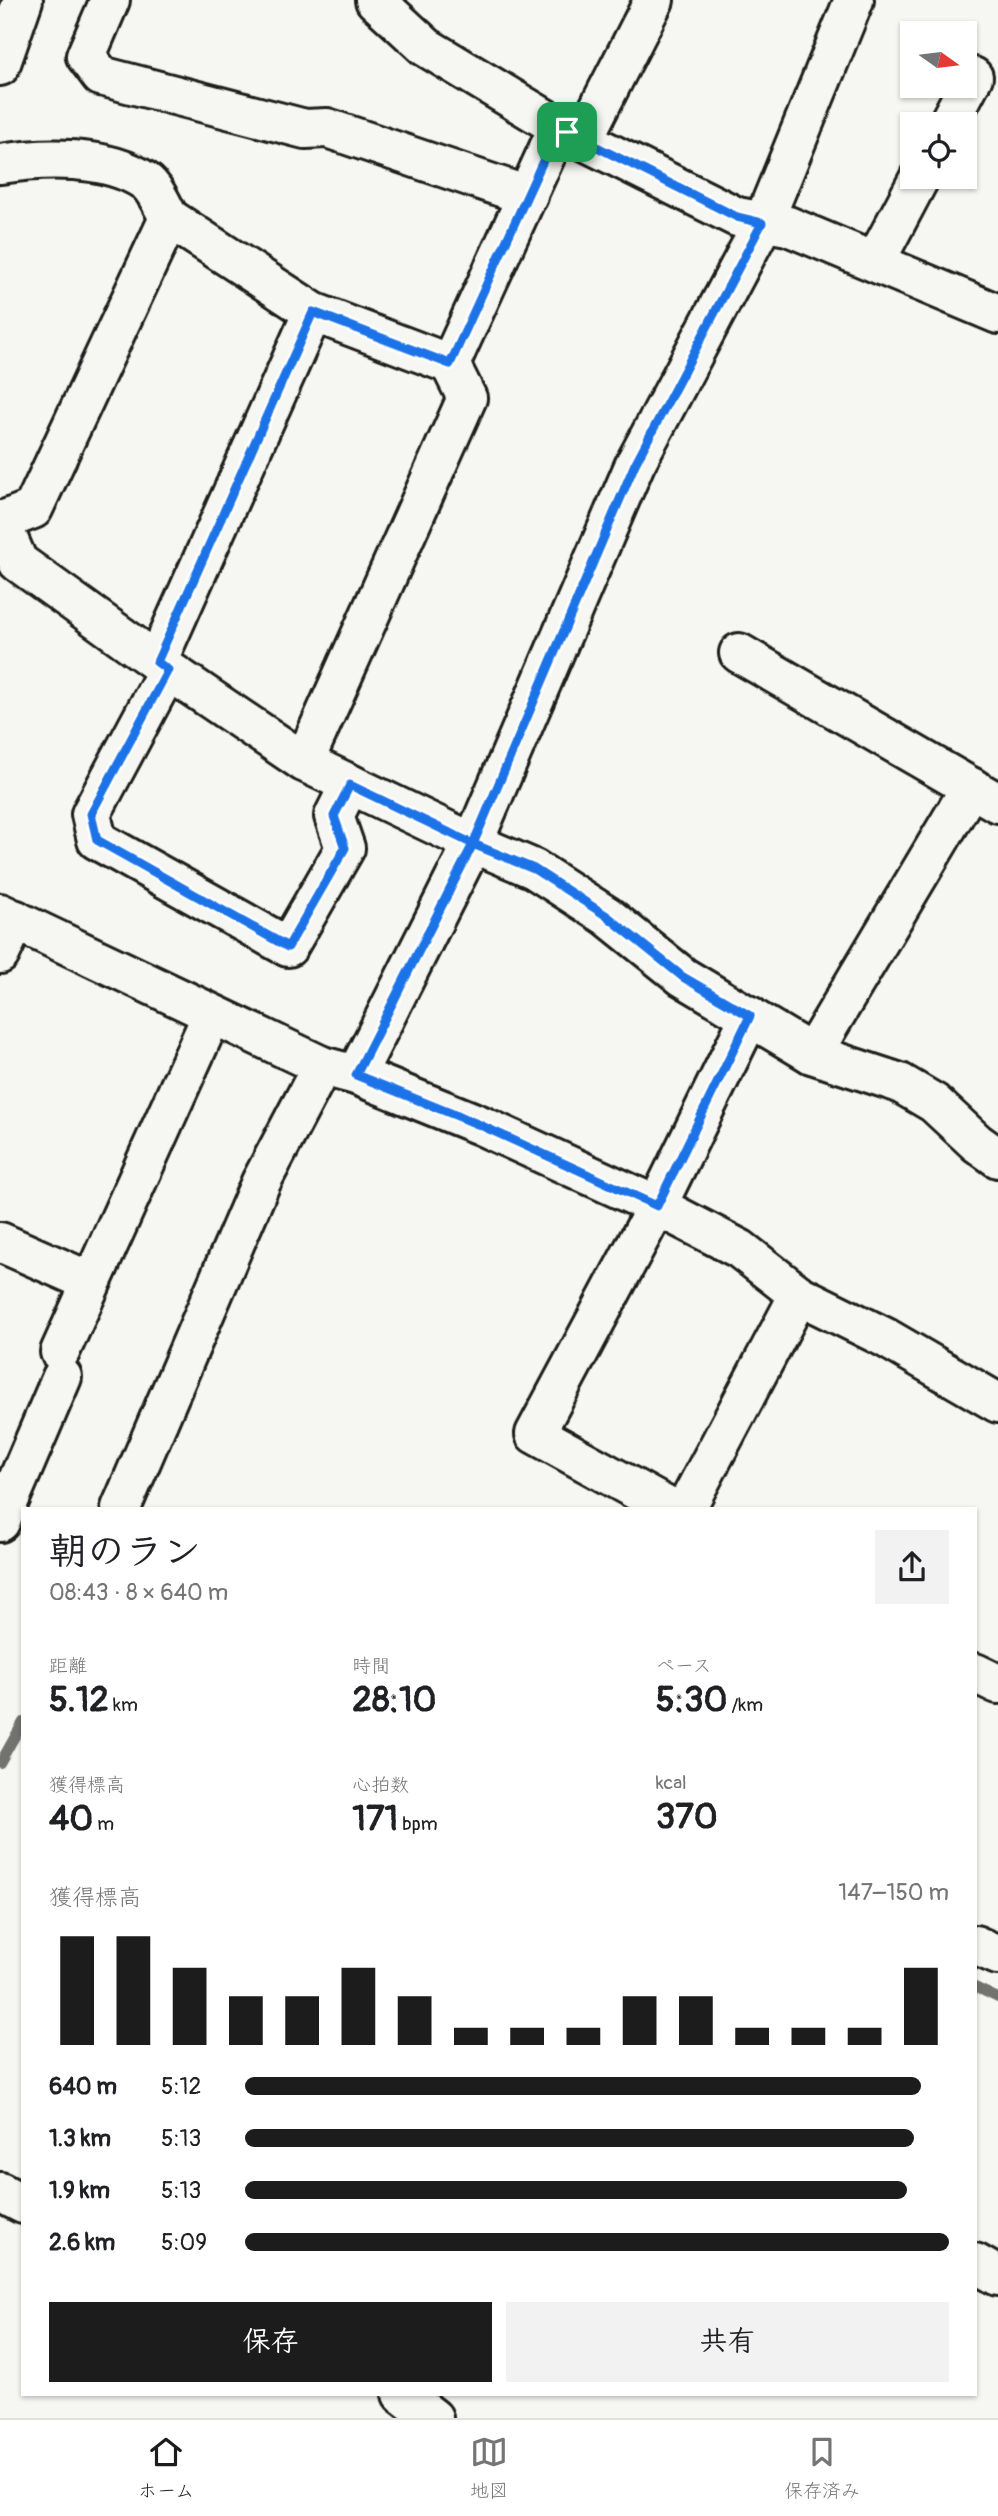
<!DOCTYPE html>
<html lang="ja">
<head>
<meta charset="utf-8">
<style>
	body { margin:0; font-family:Pangolin,"Klee One",sans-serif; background:#f2f2f2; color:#202124; height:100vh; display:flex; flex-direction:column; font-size:26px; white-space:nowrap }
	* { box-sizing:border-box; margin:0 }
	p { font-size:23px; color:#757577 }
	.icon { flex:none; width:38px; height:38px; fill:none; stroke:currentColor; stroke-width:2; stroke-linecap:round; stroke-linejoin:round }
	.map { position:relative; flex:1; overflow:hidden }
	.drawer { position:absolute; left:21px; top:1507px; width:956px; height:889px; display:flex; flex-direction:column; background:#fff; border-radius:0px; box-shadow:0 2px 5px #0004 }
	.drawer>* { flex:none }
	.needle { width:46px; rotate:104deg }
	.buttons { position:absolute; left:900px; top:21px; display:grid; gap:14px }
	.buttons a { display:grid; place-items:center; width:77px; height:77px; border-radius:0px; background:#fff; box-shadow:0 2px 5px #0004; font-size:35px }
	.pin { position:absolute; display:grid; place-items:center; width:60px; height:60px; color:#fff; margin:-30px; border-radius:14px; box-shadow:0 4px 10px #0006 }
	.round { display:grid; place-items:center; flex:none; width:74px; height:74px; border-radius:0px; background:#f2f2f2 }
	.summary { display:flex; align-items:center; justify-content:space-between; height:119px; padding:0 28px }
	h1 { font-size:38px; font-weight:700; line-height:52px }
	.stats { display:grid; grid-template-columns:repeat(3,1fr); gap:10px; height:119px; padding:7px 28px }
	.stats div { display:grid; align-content:center }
	.stats b { font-size:35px; font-weight:700 }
	.stats small { font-size:19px; font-weight:400 }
	.stats p { font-size:19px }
	.chart { height:196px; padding:14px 28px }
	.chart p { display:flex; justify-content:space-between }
	.chart svg { width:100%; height:126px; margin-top:7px; stroke:#1c1c1c; stroke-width:6 }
	.cta { display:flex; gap:14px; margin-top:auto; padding:14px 28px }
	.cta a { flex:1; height:80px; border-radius:0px; background:#1c1c1c; color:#fff; font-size:28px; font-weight:700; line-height:80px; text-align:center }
	.cta a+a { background:#f2f2f2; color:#202124 }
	ul { padding:0 28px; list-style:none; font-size:23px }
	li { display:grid; grid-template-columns:112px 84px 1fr; align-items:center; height:52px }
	li i { height:18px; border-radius:9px; background:#1c1c1c }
	.tab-bar { display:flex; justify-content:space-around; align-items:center; height:98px; border-top:2px solid #e0e0e0; background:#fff; font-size:19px; color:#757577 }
	.tab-bar a { display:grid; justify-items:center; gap:4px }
	.tab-bar .current { color:#1c1c1c }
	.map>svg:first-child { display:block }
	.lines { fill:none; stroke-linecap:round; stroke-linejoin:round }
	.stream { stroke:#727271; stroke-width:10 }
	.minor-casing { stroke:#1c1c1c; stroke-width:44 }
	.minor { stroke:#f6f6f2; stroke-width:38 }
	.route-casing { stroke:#fff; stroke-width:14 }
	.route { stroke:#1a73e8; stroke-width:9 }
</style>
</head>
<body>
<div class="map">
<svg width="998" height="2418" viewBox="0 0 998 2418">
	<rect width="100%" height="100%" fill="#f6f6f2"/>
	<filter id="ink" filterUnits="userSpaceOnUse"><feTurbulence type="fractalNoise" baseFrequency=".0143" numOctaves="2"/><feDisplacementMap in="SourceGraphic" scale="14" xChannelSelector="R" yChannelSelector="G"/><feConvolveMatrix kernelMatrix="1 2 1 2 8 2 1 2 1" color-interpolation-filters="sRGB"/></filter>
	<g filter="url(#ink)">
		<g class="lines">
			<g class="stream">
				<polyline points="0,1763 23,1722"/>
				<polyline points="975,1987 998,1998"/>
			</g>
			<g class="minor-casing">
				<g id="minor">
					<polyline points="110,0 86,56 101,76 305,129 327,128 528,196"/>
					<polyline points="375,0 426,47 567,132 737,217 788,226 998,314"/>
					<polyline points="0,66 23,0"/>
					<polyline points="948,124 973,77"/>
					<polyline points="559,126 450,364 467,398 304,762 473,843 534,869 607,916 683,977 812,1054 900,1083 934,1103 977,1143 998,1158"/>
					<polyline points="583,139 654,0"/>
					<path d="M0 164C44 157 106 155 145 181 155 188 163 207 169 218L33 509 2 521"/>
					<polyline points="169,218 313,312 450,364"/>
					<polyline points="875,262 920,177"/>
					<polyline points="0,520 18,562 168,670"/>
					<polyline points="739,653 998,803"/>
					<polyline points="157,662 313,312"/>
					<polyline points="304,762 168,670 91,814 97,840 288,947 345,848 334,816 350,784"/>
					<polyline points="0,913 322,1066 356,1075 480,1125 657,1206 740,1249 799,1295 886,1338 998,1403"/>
					<polyline points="0,954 16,920"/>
					<polyline points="812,1054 971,787"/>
					<polyline points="356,1075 473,843 635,464 763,223 854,0"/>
					<polyline points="0,1242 91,1282"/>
					<polyline points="60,1352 212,1015"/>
					<polyline points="121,1508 261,1182 322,1066"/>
					<polyline points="669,1508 535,1434 657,1206 750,1016"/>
					<polyline points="686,1508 799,1295"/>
					<polyline points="0,1522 62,1377"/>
					<polyline points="975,1673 998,1684"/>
					<polyline points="975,1945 998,1955"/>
					<polyline points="0,2192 23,2204"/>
					<polyline points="975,2263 998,2276"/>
					<polyline points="402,2394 433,2418"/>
				</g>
			</g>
			<use href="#minor" class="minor"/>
		</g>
	</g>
	<g class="lines" filter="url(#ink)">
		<g class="route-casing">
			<polyline id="route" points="567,132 559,126 450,364 313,312 157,662 168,670 91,814 97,840 288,947 345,848 334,816 350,785 473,844 534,869 607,916 683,977 750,1016 657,1206 480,1125 356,1075 473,844 635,464 762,223 737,217 567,132"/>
		</g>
		<use href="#route" class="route"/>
	</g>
</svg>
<div class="buttons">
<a><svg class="needle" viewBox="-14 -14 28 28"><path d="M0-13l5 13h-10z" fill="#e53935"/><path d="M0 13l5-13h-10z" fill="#757577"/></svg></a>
<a><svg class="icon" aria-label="locate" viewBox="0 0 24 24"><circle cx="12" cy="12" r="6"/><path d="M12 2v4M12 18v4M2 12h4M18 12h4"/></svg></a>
</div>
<div class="pin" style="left:567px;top:132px;background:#1e9e55"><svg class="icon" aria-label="arrive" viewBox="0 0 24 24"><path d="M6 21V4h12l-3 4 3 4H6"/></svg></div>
<section class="drawer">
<div class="summary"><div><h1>朝のラン</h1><p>08:43 · 8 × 640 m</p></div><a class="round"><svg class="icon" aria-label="share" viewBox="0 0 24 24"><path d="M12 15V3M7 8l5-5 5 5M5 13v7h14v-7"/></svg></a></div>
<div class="stats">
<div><p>距離</p><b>5.12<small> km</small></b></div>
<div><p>時間</p><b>28:10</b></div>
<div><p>ペース</p><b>5:30<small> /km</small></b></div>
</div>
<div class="stats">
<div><p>獲得標高</p><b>40<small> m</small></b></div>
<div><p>心拍数</p><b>171<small> bpm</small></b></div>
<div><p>kcal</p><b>370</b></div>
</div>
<div class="chart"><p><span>獲得標高</span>147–150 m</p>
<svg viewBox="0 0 160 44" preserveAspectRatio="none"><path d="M5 44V6M15 44V6M25 44V17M35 44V27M45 44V27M55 44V17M65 44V27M75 44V38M85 44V38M95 44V38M105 44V27M115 44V27M125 44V38M135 44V38M145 44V38M155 44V17"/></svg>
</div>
<ul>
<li><b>640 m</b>5:12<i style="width:96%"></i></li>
<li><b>1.3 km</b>5:13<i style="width:95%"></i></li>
<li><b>1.9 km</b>5:13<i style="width:94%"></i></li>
<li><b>2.6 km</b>5:09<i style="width:100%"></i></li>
</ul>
<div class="cta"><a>保存</a><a>共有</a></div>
</section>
</div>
<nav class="tab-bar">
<a class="current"><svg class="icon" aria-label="home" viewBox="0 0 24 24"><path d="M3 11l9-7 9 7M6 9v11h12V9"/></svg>ホーム</a>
<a><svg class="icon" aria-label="map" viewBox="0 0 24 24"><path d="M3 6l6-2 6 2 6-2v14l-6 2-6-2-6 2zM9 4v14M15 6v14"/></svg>地図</a>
<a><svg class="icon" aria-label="saved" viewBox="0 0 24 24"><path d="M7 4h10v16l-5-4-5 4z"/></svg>保存済み</a>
</nav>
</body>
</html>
